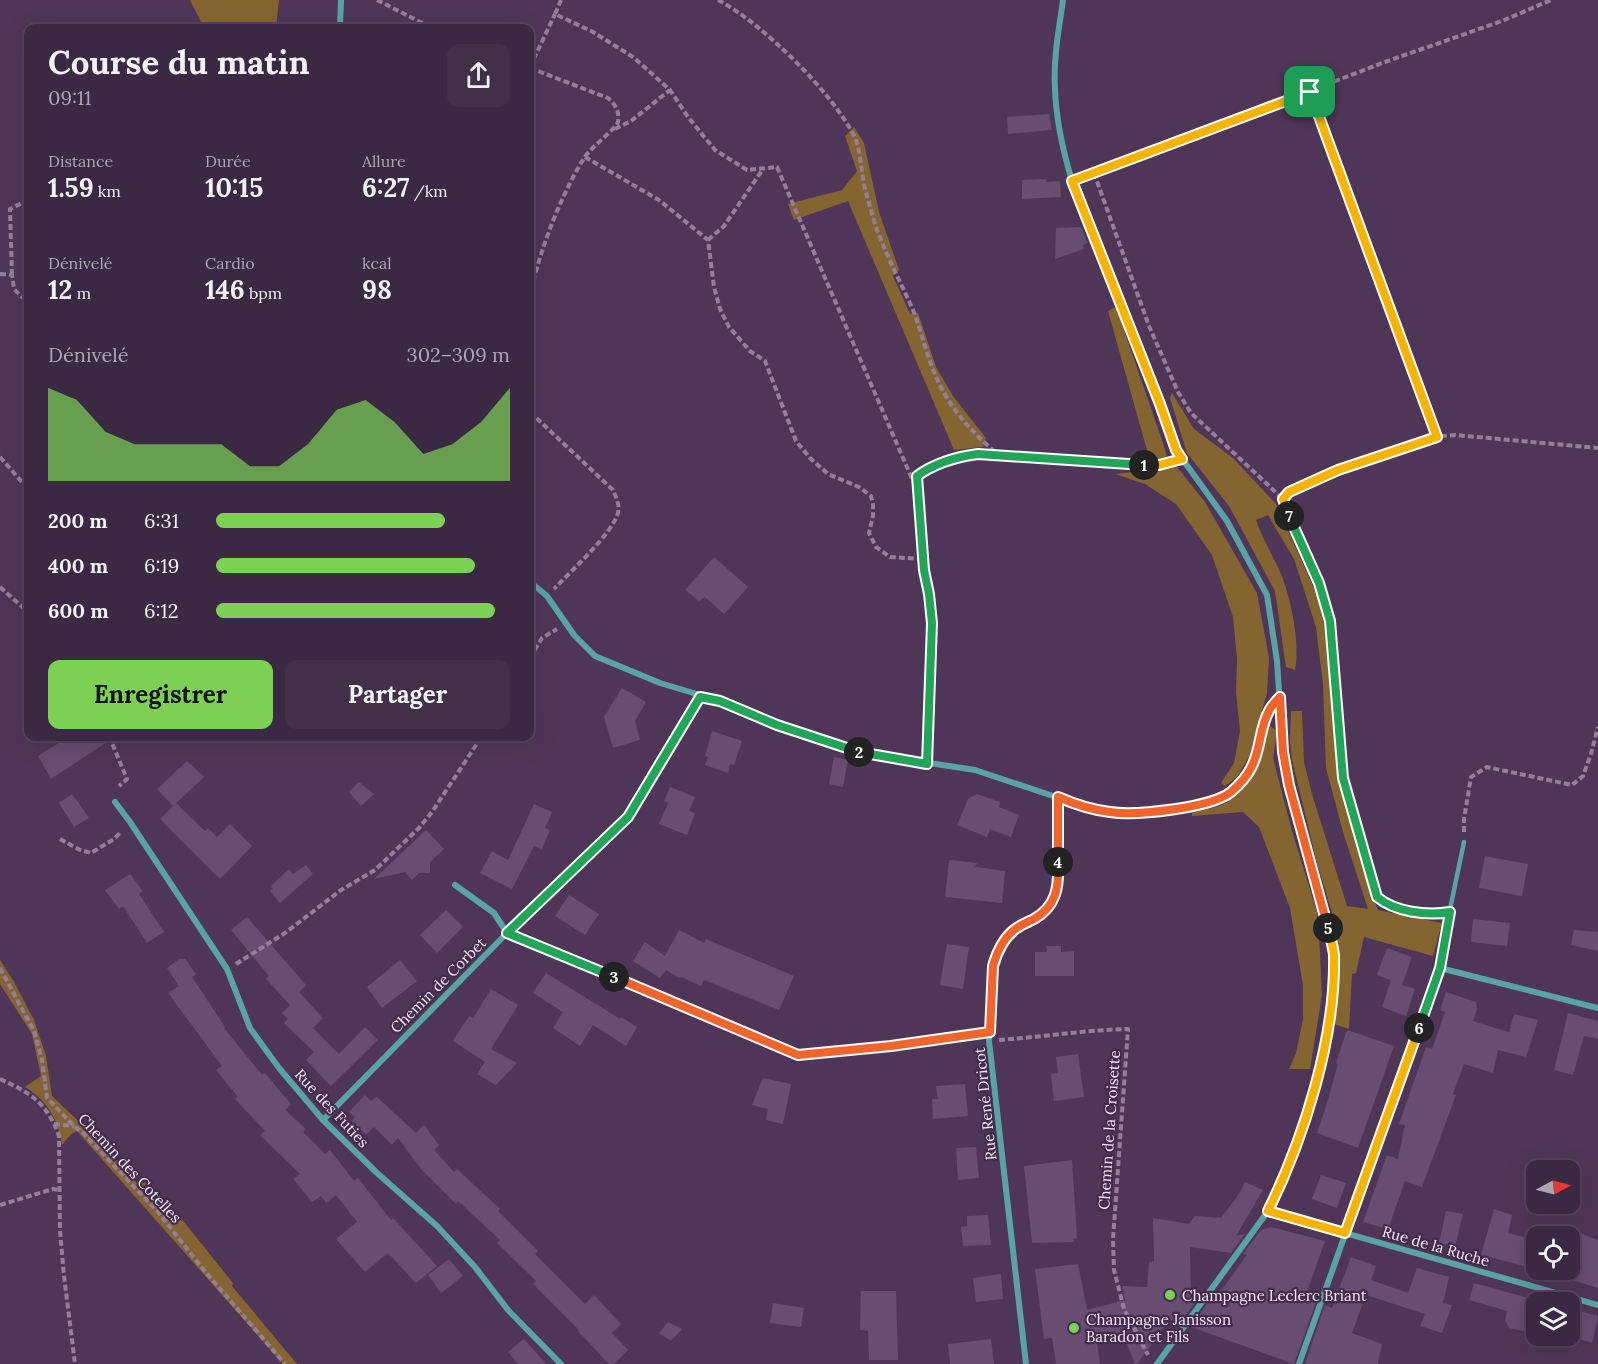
<!DOCTYPE html>
<html lang="fr">
<head>
<meta charset="utf-8">
<style>
	body { margin:0; font-family:Lora,serif; background:#423049; color:#f1f3f6; height:100vh; display:flex; flex-direction:column; font-size:22px; white-space:nowrap }
	* { box-sizing:border-box; margin:0 }
	p { font-size:20px; color:#aca6b2 }
	.icon { flex:none; width:33px; height:33px; fill:none; stroke:currentColor; stroke-width:2; stroke-linecap:round; stroke-linejoin:round }
	.map { position:relative; flex:1; overflow:hidden }
	.side { position:absolute; left:24px; top:24px; width:510px; height:717px; display:flex; flex-direction:column; background:#3b2842; border-radius:12px; box-shadow:0 6px 24px #0002,0 0 0 2px #54445b }
	.side>* { flex:none }
	.needle { width:39px; rotate:83deg }
	.fabs { position:absolute; left:1526px; top:1160px; display:grid; gap:12px }
	.fabs a { display:grid; place-items:center; width:54px; height:54px; border-radius:12px; background:#3b2842; box-shadow:0 6px 24px #0002,0 0 0 2px #54445b; font-size:30px }
	.pin { position:absolute; display:grid; place-items:center; width:51px; height:51px; color:#fff; margin:-26px; border-radius:12px; box-shadow:0 3px 9px #0006 }
	.km { position:absolute; width:30px; height:30px; margin:-15px; border-radius:50%; background:#222; color:#fff; font-size:16px; line-height:30px; text-align:center }
	.round { display:grid; place-items:center; flex:none; width:63px; height:63px; border-radius:12px; background:#423049 }
	.summary { display:flex; align-items:center; justify-content:space-between; height:102px; padding:0 24px }
	h1 { font-size:33px; font-weight:700; line-height:45px }
	.figures { display:grid; grid-template-columns:repeat(3,1fr); gap:9px; height:102px; padding:6px 24px }
	.figures div { display:grid; align-content:center }
	.figures b { font-size:26px; font-weight:700 }
	.figures small { font-size:16px; font-weight:400 }
	.figures p { font-size:16px }
	.chart { height:168px; padding:12px 24px }
	.chart p { display:flex; justify-content:space-between }
	.chart svg { width:100%; height:108px; margin-top:6px; fill:#7cd155; opacity:.7 }
	.button { display:flex; gap:12px; margin-top:auto; padding:12px 24px }
	.button a { flex:1; height:69px; border-radius:12px; background:#7cd155; color:#111; font-size:24px; font-weight:700; line-height:69px; text-align:center }
	.button a+a { background:#423049; color:#f1f3f6 }
	ul { padding:0 24px; list-style:none; font-size:20px }
	li { display:grid; grid-template-columns:96px 72px 1fr; align-items:center; height:45px }
	li i { height:15px; border-radius:8px; background:#7cd155 }
	.map>svg:first-child { display:block }
	.green { fill:#846430 }
	.building { fill:#674d71 }
	.lines { fill:none; stroke-linecap:round; stroke-linejoin:round }
	.path { stroke:#937f9b; stroke-width:4; stroke-dasharray:6 3; stroke-linecap:butt }
	.service { stroke:#59a3a4; stroke-width:4.5 }
	.minor { stroke:#59a3a4; stroke-width:6 }
	.split-1-casing { stroke:#fff; stroke-width:12 }
	.split-2-casing { stroke:#fff; stroke-width:12 }
	.split-3-casing { stroke:#fff; stroke-width:12 }
	.split-4-casing { stroke:#fff; stroke-width:12 }
	.split-5-casing { stroke:#fff; stroke-width:12 }
	.split-6-casing { stroke:#fff; stroke-width:12 }
	.split-7-casing { stroke:#fff; stroke-width:12 }
	.split-8-casing { stroke:#fff; stroke-width:12 }
	.split-1 { stroke:#f5b400; stroke-width:8 }
	.split-2 { stroke:#22a559; stroke-width:8 }
	.split-3 { stroke:#22a559; stroke-width:8 }
	.split-4 { stroke:#f0652b; stroke-width:8 }
	.split-5 { stroke:#f0652b; stroke-width:8 }
	.split-6 { stroke:#f5b400; stroke-width:8 }
	.split-7 { stroke:#22a559; stroke-width:8 }
	.split-8 { stroke:#f5b400; stroke-width:8 }
	.poi-dot { fill:#7cd155; stroke:#442c4d; stroke-width:2 }
	.labels { text-anchor:middle; dominant-baseline:central; stroke-width:4.5; stroke-linejoin:round; paint-order:stroke }
	.street-label { font-size:15px; fill:#f6e7fc; stroke:#442c4d }
	.poi-label { font-size:15px; fill:#f6e7fc; stroke:#442c4d; text-anchor:start }
</style>
</head>
<body>
<div class="map">
<svg width="1598" height="1364" viewBox="0 0 1598 1364">
	<rect width="100%" height="100%" fill="#4f3658"/>
	<g class="green">
		<polygon points="190,0 279,0 276,28 204,28"/>
		<polygon points="854,127 864,143 879,212 899,270 893,276 910,314 918,313 936,367 953,396 986,438 983,447 954,450 848,201 794,220 788,204 842,190 857,171 845,136"/>
		<polygon points="1116,307 1163,443 1167,457 1150,461 1108,311"/>
		<path d="M1172 393 1194 429 1233 458 1276 504 1317 595 1326 632 1337 775 1363 870 1378 910 1442 923 1433 956 1364 937 1356 973 1352 974 1349 1029 1334 1024 1336 926 1317 863 1292 760 1290 742 1291 711H1302L1304 762 1312 794 1347 906 1368 909 1343 832 1326 768 1323 684 1316 627 1294 559 1268 515 1256 520C1263 540 1275 559 1283 579 1292 605 1300 644 1295 670L1286 667 1275 591 1229 506 1187 453 1170 398Z"/>
		<polygon points="1177,467 1205,502 1257,593 1269,658 1267,693 1249,757 1237,777 1225,786 1221,783 1234,763 1240,731 1236,693 1237,659 1233,617 1212,555 1176,504 1145,484 1115,474"/>
		<path d="M1267 724 1277 731 1273 758 1292 831 1317 912 1319 934 1322 995 1310 1069H1289L1296 1053 1303 1019V985L1290 908 1259 827 1243 812 1192 816V813C1202 810 1214 808 1224 804 1253 789 1266 754 1267 724Z"/>
		<path d="M0 960 13 980 34 1020 46 1056 52 1096 94 1136 136 1182 148 1183 173 1212H176L233 1283 232 1286 297 1364H283L77 1131 71 1134 62 1145C59 1121 46 1099 25 1087L41 1076 32 1034 0 984Z"/>
	</g>
	<g class="building">
		<polygon points="1049,114 1052,130 1008,134 1007,117"/>
		<polygon points="1046,179 1047,182 1060,181 1061,197 1022,199 1022,180"/>
		<polygon points="1081,227 1088,243 1083,245 1084,249 1055,259 1056,228"/>
		<polygon points="714,557 748,587 724,614 705,597 699,601 685,590"/>
		<polygon points="622,688 646,702 635,721 640,740 613,748 604,717"/>
		<polygon points="712,731 742,741 734,765 730,764 728,773 705,765 708,757 705,756"/>
		<polygon points="70,736 116,736 51,779 38,756"/>
		<polygon points="834,757 848,760 843,787 829,784"/>
		<polygon points="187,761 204,777 173,806 157,789"/>
		<polygon points="359,782 374,794 361,806 349,792"/>
		<polygon points="670,787 695,797 689,811 695,813 687,835 659,824 668,803 664,801"/>
		<polygon points="72,794 89,818 74,827 59,803"/>
		<polygon points="977,794 1000,802 999,807 1019,815 1011,837 990,829 987,837 957,825 968,799"/>
		<polygon points="176,803 205,831 208,828 217,837 230,824 252,846 220,879 160,819"/>
		<polygon points="534,804 552,812 545,828 550,830 542,849 534,846 512,889 480,873 492,851 508,860"/>
		<polygon points="426,830 444,849 430,862 430,873 419,873 412,880 405,872 374,879"/>
		<polygon points="1485,856 1528,864 1522,896 1479,888"/>
		<polygon points="949,860 977,863 975,867 1005,871 1002,903 945,897"/>
		<polygon points="306,865 313,874 280,903 270,891 273,889 271,886 289,869 293,874"/>
		<polygon points="130,874 143,891 139,894 164,932 147,943 123,906 119,909 105,890"/>
		<polygon points="569,895 599,914 585,935 555,916"/>
		<polygon points="446,910 463,927 437,953 420,935"/>
		<polygon points="247,917 306,985 299,992 323,1018 313,1028 339,1054 365,1027 378,1040 331,1086 306,1060 314,1052 284,1023 288,1019 282,1013 290,1005 266,979 269,976 231,930"/>
		<polygon points="1473,919 1510,923 1507,946 1471,942"/>
		<polygon points="679,930 704,943 706,939 794,976 779,1010 704,980 701,986 681,977 679,978 666,970 660,978 633,961 645,942 665,956"/>
		<polygon points="1574,930 1598,932 1598,951 1571,945"/>
		<polygon points="947,944 969,947 963,989 940,985"/>
		<polygon points="1046,946 1061,946 1061,952 1074,951 1074,976 1035,976 1035,952 1047,952"/>
		<polygon points="1387,948 1412,957 1402,985 1415,989 1406,1016 1382,1007 1391,980 1377,975"/>
		<polygon points="179,959 185,959 196,974 192,977 225,1027 224,1028 262,1075 265,1073 291,1104 285,1110 306,1129 303,1132 325,1154 330,1150 354,1181 358,1178 391,1220 393,1218 437,1266 416,1283 388,1253 365,1272 336,1239 357,1222 336,1195 326,1203 321,1196 312,1202 293,1179 300,1174 260,1135 265,1131 235,1099 238,1097 216,1070 222,1066 168,993 179,986 167,968"/>
		<polygon points="400,960 417,981 382,1008 367,987"/>
		<polygon points="546,973 620,1019 621,1017 637,1027 626,1046 593,1025 580,1046 553,1028 563,1012 533,993"/>
		<polygon points="491,989 518,1005 491,1049 517,1063 496,1085 477,1074 485,1062 453,1041 469,1016 473,1018"/>
		<polygon points="1446,992 1476,1002 1477,1009 1473,1021 1509,1032 1514,1014 1538,1020 1526,1057 1498,1050 1493,1073 1464,1064 1453,1094 1456,1095 1422,1187 1405,1181 1388,1229 1363,1222 1387,1155 1398,1159 1405,1125 1399,1124 1426,1047 1432,1049 1445,1012 1440,1010"/>
		<polygon points="1568,1013 1598,1021 1598,1039 1584,1036 1573,1075 1554,1070"/>
		<polygon points="1347,1030 1394,1046 1358,1148 1317,1133 1327,1103 1338,1064 1336,1063"/>
		<polygon points="1078,1054 1084,1097 1054,1101 1051,1074 1058,1073 1056,1057"/>
		<polygon points="763,1078 791,1084 783,1124 766,1120 768,1109 752,1105"/>
		<polygon points="965,1084 968,1116 933,1119 932,1099 938,1099 936,1086"/>
		<polygon points="365,1095 371,1101 377,1097 416,1133 424,1125 439,1145 434,1150 454,1172 457,1169 500,1209 498,1211 538,1251 535,1254 585,1304 594,1295 621,1324 612,1333 628,1350 614,1364 609,1364 578,1331 579,1330 533,1284 536,1281 497,1243 500,1240 458,1201 456,1204 422,1170 398,1138 392,1145 374,1127 366,1135 352,1121 355,1117 349,1112"/>
		<polygon points="976,1147 979,1178 958,1180 956,1148"/>
		<polygon points="1072,1160 1077,1238 1073,1239 1074,1242 1032,1243 1024,1166"/>
		<polygon points="1321,1175 1346,1183 1337,1208 1312,1199"/>
		<polygon points="1245,1182 1263,1190 1236,1236 1245,1234 1231,1253 1190,1247 1191,1294 1200,1296 1180,1323 1170,1319 1137,1364 1135,1364 1124,1336 1097,1342 1100,1364 1056,1364 1052,1338 1044,1339 1035,1269 1078,1264 1087,1310 1125,1300 1122,1286 1147,1287 1149,1262 1154,1261 1153,1218 1189,1224 1195,1216 1221,1218 1239,1194"/>
		<polygon points="1494,1209 1512,1215 1508,1233 1536,1240 1536,1269 1481,1255"/>
		<polygon points="1446,1211 1463,1214 1455,1247 1439,1243"/>
		<polygon points="988,1215 991,1245 963,1246 961,1227 967,1226 967,1216"/>
		<polygon points="1271,1227 1325,1241 1305,1298 1316,1302 1294,1364 1191,1327 1211,1298 1215,1299 1247,1255 1243,1254 1261,1230"/>
		<polygon points="1569,1229 1598,1240 1598,1288 1569,1279"/>
		<polygon points="1351,1257 1376,1266 1371,1280 1408,1293 1417,1268 1449,1277 1443,1303 1452,1305 1442,1333 1420,1326 1425,1314 1366,1295 1352,1333 1382,1344 1378,1364 1305,1364 1325,1305 1332,1308"/>
		<polygon points="449,1259 463,1276 441,1293 428,1275"/>
		<polygon points="1001,1274 1003,1299 976,1302 973,1278"/>
		<polygon points="1474,1283 1536,1300 1536,1326 1530,1324 1528,1332 1509,1328 1505,1320 1507,1311 1469,1300"/>
		<polygon points="861,1291 896,1291 898,1360 869,1360 868,1331 860,1330"/>
		<polygon points="773,1303 804,1308 801,1327 770,1323"/>
		<polygon points="1569,1308 1598,1316 1592,1343 1569,1336"/>
		<polygon points="668,1322 682,1329 671,1341 659,1333"/>
		<polygon points="524,1339 546,1364 518,1364 508,1352"/>
		<polygon points="991,1339 994,1364 950,1364 948,1344"/>
	</g>
	<g class="lines">
		<g class="path">
			<polyline points="377,0 432,28"/>
			<polyline points="561,0 555,14 593,32 633,57 670,90 688,117 715,150 747,170 777,167 916,488"/>
			<path d="M718 0C761 22 835 95 855 138 862 154 861 178 867 196 871 209 874 223 879 235 889 261 902 285 913 310 922 333 927 357 937 379 951 410 974 435 1000 456"/>
			<polyline points="530,67 555,14"/>
			<path d="M530 68 608 98C615 104 620 112 618 122 615 130 592 146 584 158 559 199 541 248 530 294"/>
			<polyline points="1310,92 1437,437"/>
			<polyline points="615,129 631,121 670,90"/>
			<polyline points="585,157 659,200 708,240 714,287 720,309 729,327 750,351 765,361 796,441 810,458 828,474 859,487 871,496 873,504 873,516 869,533 876,547 890,557 923,559"/>
			<polyline points="1094,173 1149,326 1178,392 1191,413 1283,499"/>
			<polyline points="1082,178 1385,62 1502,21 1551,0"/>
			<polyline points="708,240 724,226 763,169"/>
			<polyline points="0,274 12,275 14,289 28,303"/>
			<polyline points="12,275 10,209 28,200"/>
			<path d="M530 412 613 490C616 497 620 505 618 513 612 534 570 572 554 589"/>
			<polyline points="0,457 28,489"/>
			<polyline points="0,587 28,612"/>
			<polyline points="530,658 542,638 557,629"/>
			<polyline points="109,736 127,779 119,786"/>
			<path d="M928 751 932 623 929 594 924 570 917 476C956 447 991 456 1037 460 1060 461 1083 459 1106 462 1128 465 1149 468 1170 462"/>
			<polyline points="1464,832 1464,819 1471,777 1487,767 1572,785 1583,776 1591,754 1598,727"/>
			<polyline points="60,839 80,850 91,853 114,839 121,832"/>
			<path d="M1438 914C1418 912 1393 911 1377 897L1343 778 1330 622 1319 583 1286 510 1283 499 1289 492 1337 470 1442 436 1455 435 1598 448"/>
			<polyline points="236,964 285,933 341,890 375,870 419,828 432,812 482,736"/>
			<polyline points="0,968 34,1031 42,1060 47,1098 74,1126 83,1133 158,1212 203,1269 285,1364"/>
			<path d="M999 1040C1042 1037 1085 1030 1128 1029L1113 1239 1114 1270 1124 1309 1148 1355"/>
			<path d="M0 1079C31 1093 47 1103 59 1136L60 1231 64 1276 75 1364"/>
			<polyline points="54,1124 74,1126"/>
			<polyline points="0,1205 53,1189 60,1190"/>
		</g>
		<polyline class="service" points="1440,968 1448,919 1464,842"/>
		<g class="minor">
			<path d="M1063 0C1059 29 1053 60 1055 89 1056 120 1063 151 1072 181L1160 404 1176 450 1227 521 1267 595 1277 661 1283 752 1301 831 1322 906 1334 953 1330 1006 1315 1086 1300 1137 1268 1211 1157 1364"/>
			<polyline points="340,28 341,0"/>
			<polyline points="530,582 547,596 574,635 595,656 660,683 720,701 777,725 858,752 975,770 1083,806 1110,812 1123,813 1192,806 1210,802 1230,793 1251,769 1259,751 1264,724 1269,711 1280,697"/>
			<polyline points="115,802 130,822 227,969 250,1028 279,1068 323,1120 376,1172 437,1226 475,1267 508,1310 561,1364"/>
			<polyline points="455,885 494,913 507,933 799,1055 891,1046 990,1032"/>
			<polyline points="323,1120 507,933 628,817 700,697"/>
			<polyline points="1268,1211 1598,1305"/>
			<polyline points="1026,1364 989,1041 993,976 996,955 1007,937 1015,929 1043,913 1056,894 1059,876 1058,797"/>
			<polyline points="1299,1364 1440,968 1598,1008"/>
		</g>
	</g>
	<g class="lines">
		<g class="split-1-casing">
			<polyline id="split-1" points="1144,465 1159,465 1182,459 1176,450 1160,404 1072,181 1310,92"/>
		</g>
		<g class="split-2-casing">
			<path id="split-2" d="M859 752 927 764 932 623 929 594 924 570 917 476C935 463 955 457 978 454L1144 465"/>
		</g>
		<g class="split-3-casing">
			<polyline id="split-3" points="614,977 507,933 628,817 700,697 720,701 777,725 859,752"/>
		</g>
		<g class="split-4-casing">
			<path id="split-4" d="M614 977 798 1055 891 1046 990 1032 993 966C997 952 1003 939 1014 930 1020 925 1028 922 1034 919 1057 906 1059 886 1058 862"/>
		</g>
		<g class="split-5-casing">
			<path id="split-5" d="M1058 862V797C1074 804 1092 810 1110 812 1135 816 1211 808 1231 792 1238 786 1247 776 1251 768 1261 750 1259 729 1269 711 1271 706 1276 701 1280 697L1283 752 1289 785 1328 928"/>
		</g>
		<g class="split-6-casing">
			<path id="split-6" d="M1328 928C1330 937 1333 946 1334 955 1336 1037 1304 1138 1268 1211L1345 1233 1419 1028"/>
		</g>
		<g class="split-7-casing">
			<path id="split-7" d="M1289 516 1319 583 1330 621 1343 778 1377 897C1395 912 1427 916 1450 912L1440 968 1419 1028"/>
		</g>
		<g class="split-8-casing">
			<polyline id="split-8" points="1289,516 1283,499 1289,492 1338,470 1437,437 1310,92"/>
		</g>
		<use href="#split-1" class="split-1"/>
		<use href="#split-2" class="split-2"/>
		<use href="#split-3" class="split-3"/>
		<use href="#split-4" class="split-4"/>
		<use href="#split-5" class="split-5"/>
		<use href="#split-6" class="split-6"/>
		<use href="#split-7" class="split-7"/>
		<use href="#split-8" class="split-8"/>
	</g>
	<g class="poi-dot">
		<circle cx="1170" cy="1295" r="6"/>
		<circle cx="1074" cy="1328" r="6"/>
	</g>
	<g class="labels">
		<g class="street-label">
			<text transform="translate(438 985) rotate(-45)">Chemin de Corbet</text>
			<text transform="translate(985 1104) rotate(-96)">Rue René Dricot</text>
			<text transform="translate(332 1108) rotate(47)">Rue des Futies</text>
			<text transform="translate(1109 1130) rotate(-86)">Chemin de la Croisette</text>
			<text transform="translate(130 1168) rotate(47)">Chemin des Cotelles</text>
			<text transform="translate(1436 1246) rotate(16)">Rue de la Ruche</text>
		</g>
		<g class="poi-label">
			<text x="1182" y="1295">Champagne Leclerc Briant</text>
			<text x="1086" y="1319">Champagne Janisson<tspan x="1086" dy="17">Baradon et Fils</tspan></text>
		</g>
	</g>
</svg>
<div class="fabs">
<a><svg class="needle" viewBox="-14 -14 28 28"><path d="M0-13l5 13h-10z" fill="#e53935"/><path d="M0 13l5-13h-10z" fill="#aca6b2"/></svg></a>
<a><svg class="icon" aria-label="locate" viewBox="0 0 24 24"><circle cx="12" cy="12" r="6"/><path d="M12 2v4M12 18v4M2 12h4M18 12h4"/></svg></a>
<a><svg class="icon" aria-label="layers" viewBox="0 0 24 24"><path d="M12 4l9 5-9 5-9-5zM3 14l9 5 9-5"/></svg></a>
</div>
<div class="pin" style="left:1310px;top:92px;background:#1e9e55"><svg class="icon" aria-label="arrive" viewBox="0 0 24 24"><path d="M6 21V4h12l-3 4 3 4H6"/></svg></div>
<b class="km" style="left:1144px;top:465px">1</b>
<b class="km" style="left:859px;top:752px">2</b>
<b class="km" style="left:614px;top:977px">3</b>
<b class="km" style="left:1058px;top:862px">4</b>
<b class="km" style="left:1328px;top:928px">5</b>
<b class="km" style="left:1419px;top:1028px">6</b>
<b class="km" style="left:1289px;top:516px">7</b>
<section class="side">
<div class="summary"><div><h1>Course du matin</h1><p>09:11</p></div><a class="round"><svg class="icon" aria-label="share" viewBox="0 0 24 24"><path d="M12 15V3M7 8l5-5 5 5M5 13v7h14v-7"/></svg></a></div>
<div class="figures">
<div><p>Distance</p><b>1.59<small> km</small></b></div>
<div><p>Durée</p><b>10:15</b></div>
<div><p>Allure</p><b>6:27<small> /km</small></b></div>
</div>
<div class="figures">
<div><p>Dénivelé</p><b>12<small> m</small></b></div>
<div><p>Cardio</p><b>146<small> bpm</small></b></div>
<div><p>kcal</p><b>98</b></div>
</div>
<div class="chart"><p><span>Dénivelé</span>302–309 m</p>
<svg viewBox="0 0 160 44" preserveAspectRatio="none"><path d="M0 44V6L10 11L20 24L30 29L40 29L50 29L60 29L70 38L80 38L90 29L100 15L110 11L120 20L130 33L140 29L150 20L160 6V44z"/></svg>
</div>
<ul>
<li><b>200 m</b>6:31<i style="width:78%"></i></li>
<li><b>400 m</b>6:19<i style="width:88%"></i></li>
<li><b>600 m</b>6:12<i style="width:95%"></i></li>
</ul>
<div class="button"><a>Enregistrer</a><a>Partager</a></div>
</section>
</div>
</body>
</html>
